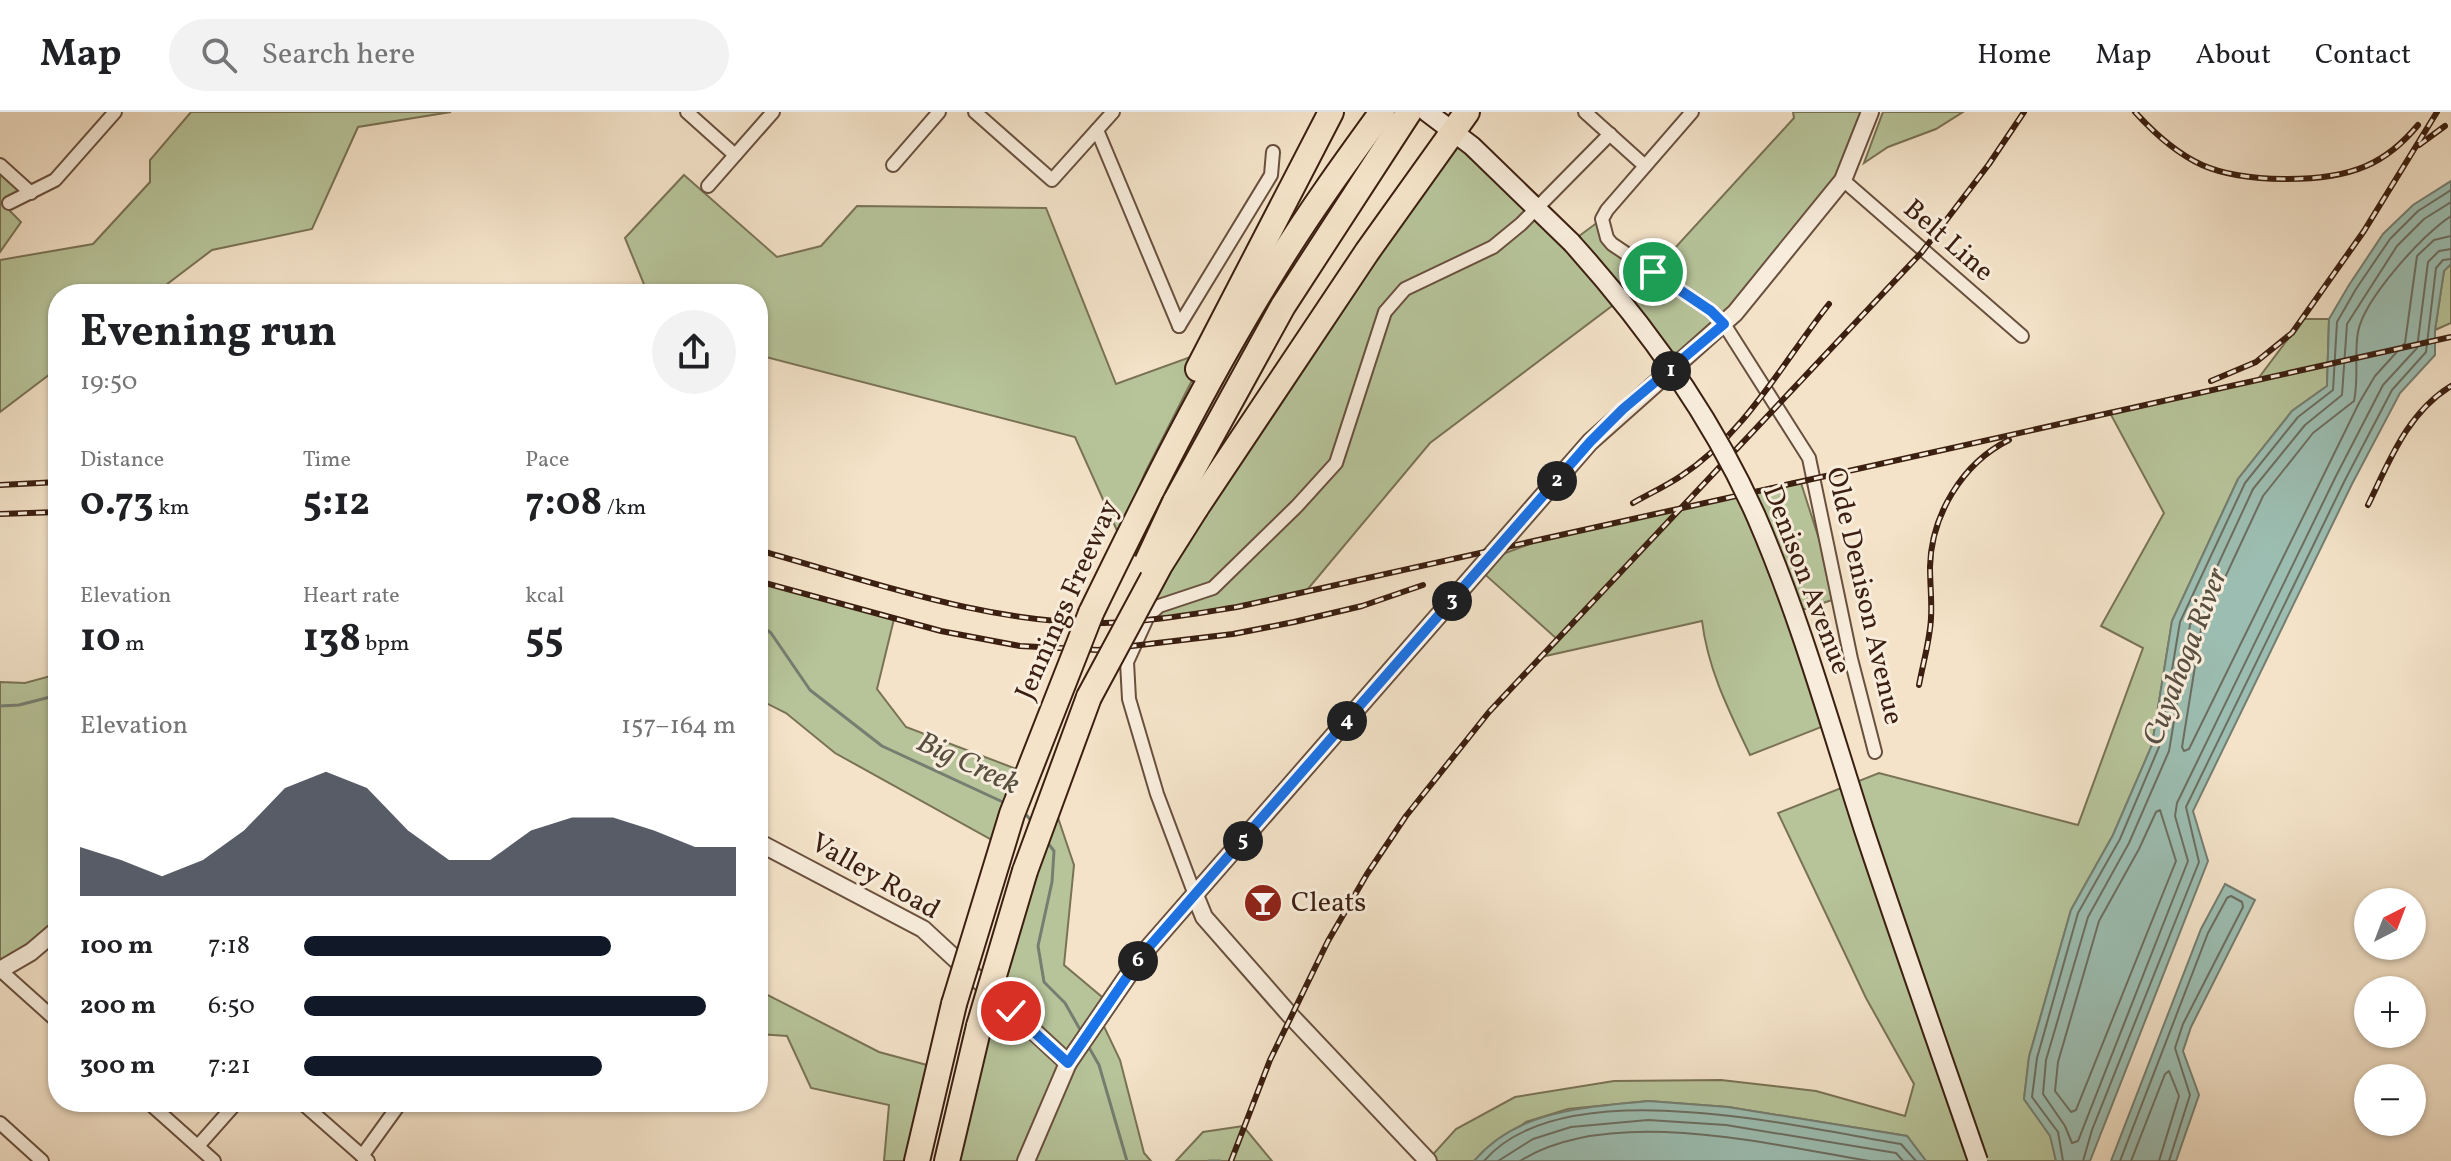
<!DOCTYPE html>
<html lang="en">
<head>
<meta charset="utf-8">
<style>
	body { margin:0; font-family:Vollkorn,serif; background:#f2f2f2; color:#202124; height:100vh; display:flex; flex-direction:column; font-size:30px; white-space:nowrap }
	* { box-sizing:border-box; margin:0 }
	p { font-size:26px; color:#757577 }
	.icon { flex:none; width:44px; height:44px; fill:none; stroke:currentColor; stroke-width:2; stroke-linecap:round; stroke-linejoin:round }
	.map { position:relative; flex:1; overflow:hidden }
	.drawer { position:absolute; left:48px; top:172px; width:720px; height:828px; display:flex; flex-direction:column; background:#fff; border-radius:32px; box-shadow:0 2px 6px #0004 }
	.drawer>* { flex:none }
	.needle { width:52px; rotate:42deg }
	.buttons { position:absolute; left:2354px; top:776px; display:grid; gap:16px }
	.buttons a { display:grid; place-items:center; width:72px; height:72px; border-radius:50%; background:#fff; box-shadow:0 2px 6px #0004; font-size:40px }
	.pin { position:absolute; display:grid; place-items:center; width:68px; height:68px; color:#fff; margin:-34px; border:4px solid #fff; border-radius:50%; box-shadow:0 2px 8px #0007 }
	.km { position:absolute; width:40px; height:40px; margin:-20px; border-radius:50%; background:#222; color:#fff; font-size:22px; line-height:40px; text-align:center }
	.round { display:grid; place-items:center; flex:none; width:84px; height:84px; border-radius:42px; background:#f2f2f2 }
	.head { display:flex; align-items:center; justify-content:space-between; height:136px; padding:0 32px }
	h1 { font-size:44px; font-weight:700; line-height:60px }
	.metrics { display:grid; grid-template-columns:repeat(3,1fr); gap:12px; height:136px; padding:8px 32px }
	.metrics div { display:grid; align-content:center }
	.metrics b { font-size:40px; font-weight:700 }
	.metrics small { font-size:22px; font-weight:400 }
	.metrics p { font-size:22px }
	.chart { height:224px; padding:16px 32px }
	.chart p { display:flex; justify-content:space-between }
	.chart svg { width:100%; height:144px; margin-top:8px; fill:#111827; opacity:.7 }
	ul { padding:0 32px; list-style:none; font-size:26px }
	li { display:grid; grid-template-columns:128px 96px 1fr; align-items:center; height:60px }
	li i { height:20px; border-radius:10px; background:#111827 }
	header { display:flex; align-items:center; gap:48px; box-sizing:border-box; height:112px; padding:0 40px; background:#fff; border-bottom:2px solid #e0e0e0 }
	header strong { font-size:38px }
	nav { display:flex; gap:44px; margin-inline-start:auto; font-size:28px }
	.search { width:560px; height:72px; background:#f2f2f2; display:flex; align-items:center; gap:20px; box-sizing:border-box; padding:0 28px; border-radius:44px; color:#757577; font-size:30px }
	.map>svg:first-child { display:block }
	.green { fill:#b7c49a; stroke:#797255; stroke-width:2 }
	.water { fill:#9cbeb2; stroke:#757e71; stroke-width:2 }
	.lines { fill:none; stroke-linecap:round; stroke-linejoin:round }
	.shore { stroke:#6c6e61; stroke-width:2 }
	.stream { stroke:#757e71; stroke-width:3 }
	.minor-casing { stroke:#69503e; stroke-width:16 }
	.tertiary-casing { stroke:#69503e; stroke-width:20 }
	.secondary-casing { stroke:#3b1f10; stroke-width:22 }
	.motorway-casing { stroke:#3b1f10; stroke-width:28 }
	.minor { stroke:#f8eddc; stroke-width:12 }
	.tertiary { stroke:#f8eddc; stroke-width:16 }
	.secondary { stroke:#f8eddc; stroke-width:18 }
	.motorway { stroke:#f4e3c9; stroke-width:24 }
	.rail-casing { stroke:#3b1f10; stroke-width:6 }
	.rail { stroke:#f8eddc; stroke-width:3; stroke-dasharray:9; stroke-linecap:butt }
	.secondary-bridge-casing { stroke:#3b1f10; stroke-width:22; stroke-linecap:butt }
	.motorway-bridge-casing { stroke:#3b1f10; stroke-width:28; stroke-linecap:butt }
	.secondary-bridge { stroke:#f8eddc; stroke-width:18 }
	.motorway-bridge { stroke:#f4e3c9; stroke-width:24 }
	.route-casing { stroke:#fff; stroke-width:16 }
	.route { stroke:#1a73e8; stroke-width:10 }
	.labels { text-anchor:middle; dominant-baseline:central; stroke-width:6; stroke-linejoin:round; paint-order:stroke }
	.street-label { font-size:28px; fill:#3b1f10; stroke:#f8eddc }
	.poi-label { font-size:28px; fill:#3b1f10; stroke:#f8eddc; text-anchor:start }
	.water-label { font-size:30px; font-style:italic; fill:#584f41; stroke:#f8eddc }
</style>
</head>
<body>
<header>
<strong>Map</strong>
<div class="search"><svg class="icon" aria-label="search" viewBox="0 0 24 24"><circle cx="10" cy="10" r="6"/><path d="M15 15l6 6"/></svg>Search here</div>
<nav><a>Home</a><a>Map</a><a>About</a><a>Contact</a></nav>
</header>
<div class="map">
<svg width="2451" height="1049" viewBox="0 0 2451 1049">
	<rect width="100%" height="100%" fill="#f4e3c9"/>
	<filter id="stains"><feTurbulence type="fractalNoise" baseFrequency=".0025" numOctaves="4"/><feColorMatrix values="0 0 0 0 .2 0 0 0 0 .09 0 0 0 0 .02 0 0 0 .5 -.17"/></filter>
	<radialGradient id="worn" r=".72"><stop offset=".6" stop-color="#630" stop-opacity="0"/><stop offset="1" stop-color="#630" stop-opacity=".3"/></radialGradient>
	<g class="green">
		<polygon points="191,0 451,0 358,15 312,117 212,138 154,182 58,182 58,256 0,300 0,148 93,132 150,70 150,48"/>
		<polygon points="1793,0 1870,0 1842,68 1741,193 1672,258 1620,188 1430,331 1307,478 1237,495 1145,510 1160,453 1454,21 1571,130 1602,107 1603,117 1653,160 1794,6"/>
		<polygon points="1883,0 1963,0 1936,17 1888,35 1864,51"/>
		<polygon points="0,53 31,81 5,94 21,110 0,140"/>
		<polygon points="684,63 777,145 821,134 857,94 1046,96 1116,272 1207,239 1145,361 1119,423 1075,325 758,243 758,182 648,182 625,126"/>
		<polygon points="2451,152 2451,211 2435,218 2444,158"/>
		<polygon points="2303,207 2329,207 2327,274 2292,299 2238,367 2172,509 2152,633 2113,723 2071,798 2029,945 2024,987 2051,1024 2056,1049 1926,1049 1907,1024 1728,995 1648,989 1568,997 1526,1010 1474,1049 1427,1049 1456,1017 1515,985 1614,969 1721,968 1816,979 1905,1004 1914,972 1866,886 1778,701 1879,661 2078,713 2143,536 2101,514 2164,401 2110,301 2257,268"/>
		<path d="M1800 368 1838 486 1793 501 1829 612 1750 643C1729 599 1708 558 1702 509L1541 545 1557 527 1480 458 1489 447 1549 425Z"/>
		<polygon points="758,469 894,507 877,577 906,615 1027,661 1001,733 835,641 786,601 758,587"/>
		<polygon points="58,562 58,817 0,858 0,570 25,571"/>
		<polygon points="1051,685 1074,753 1064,853 1108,890 1099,904 1120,948 1144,1041 1151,1049 947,1049"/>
		<polygon points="758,878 879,940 938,956 917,1049 884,1049 889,993 811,976 787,924 758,922"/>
		<polygon points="1243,1014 1272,1049 1176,1049 1203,1020"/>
	</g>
	<g class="water">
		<polygon points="2451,69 2451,152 2444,159 2435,218 2435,243 2400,281 2352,372 2193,699 2208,749 2090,1049 2056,1049 2050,1024 2024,987 2029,945 2071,798 2113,723 2152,633 2172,509 2238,367 2292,299 2327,274 2329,207 2349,173 2383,122 2413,93"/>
		<polygon points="2225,772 2255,788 2191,915 2183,939 2199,983 2176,1049 2111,1049 2201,817"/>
		<path d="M1648 989 1728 995 1907 1024 1926 1049H1474C1518 997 1585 996 1648 989Z"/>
	</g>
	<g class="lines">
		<g class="shore">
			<polyline points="2451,90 2424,107 2397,134 2347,212 2342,283 2305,313 2253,377 2190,513 2169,639 2129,731 2088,805 2046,948 2043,982 2065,1014 2072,1031 2078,1029 2188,749 2175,704 2177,691 2336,364 2383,273 2417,236 2428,150 2439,139 2451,137"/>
			<path d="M2451 104C2423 122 2364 187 2358 220 2354 243 2359 266 2354 289L2313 321 2263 384 2201 517 2182 635 2184 639 2189 637 2359 291 2375 264 2405 231 2417 144 2434 128 2451 124"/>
			<polygon points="2160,698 2176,749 2076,998 2071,1000 2055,979 2058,950 2099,809 2139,737 2156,700"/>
			<path d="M1484 1049C1563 957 1797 1015 1901 1032L1916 1049"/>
			<polyline points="1498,1049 1533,1027 1571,1015 1648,1008 1726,1013 1896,1041 1903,1049"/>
			<path d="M1520 1049C1610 992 1771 1033 1870 1049"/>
			<polyline points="2063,1049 2058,1020 2032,985 2037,946 2078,801 2120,727 2159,635 2180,510 2245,371 2298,305 2333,278 2337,210 2356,177 2390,127 2418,99 2451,78"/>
			<polyline points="2083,1049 2092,1018 2199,750 2186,695 2345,368 2392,278 2426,240 2436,156 2443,148 2451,147"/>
			<polyline points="2120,1049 2208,821 2227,786 2231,784 2242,790 2243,795 2183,912 2175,936 2190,983 2169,1049"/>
			<polyline points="2131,1049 2165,962 2169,959 2179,984 2159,1049"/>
		</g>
		<g class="stream">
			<polyline points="758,511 771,521 810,578 882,634 1005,691"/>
			<polyline points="0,594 19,593 58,583"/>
			<polyline points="1023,699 1033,711"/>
			<polyline points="1047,730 1054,739 1052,770 1038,834 1044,870 1065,891 1082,921"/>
			<polyline points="1087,932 1099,953 1127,1049"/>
			<polyline points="1209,1049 1220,1049"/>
		</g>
		<g class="minor-casing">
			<g id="minor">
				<polyline points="687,0 735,43"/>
				<polyline points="975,0 1052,68 1113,0"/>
				<polyline points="1585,0 1645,54"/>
				<polyline points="1692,0 1607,98 1602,107 1607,126 1612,132 1711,199 1724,212 1809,346 1851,547 1875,640"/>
				<polyline points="1097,18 1179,214"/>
				<polyline points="0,53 31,81"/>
				<polyline points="893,53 939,0"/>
				<polyline points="1843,68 2022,224"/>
				<polyline points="708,74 773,0"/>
				<polyline points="9,91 55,68 115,0"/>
				<polyline points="1179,214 1271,63 1273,40"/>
				<polyline points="1195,783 1157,682 1129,587 1127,550 1148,504 1159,494 1213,476 1297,394 1336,351 1385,200 1405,177 1493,135 1521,112 1610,22"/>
				<polyline points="0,858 58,910"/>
				<polyline points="148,990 214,1049"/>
				<polyline points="301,990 368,1049"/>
				<polyline points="0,1011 42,1049"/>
				<polyline points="198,1034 237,990"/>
				<polyline points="362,1044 401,990"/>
			</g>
		</g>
		<g class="tertiary-casing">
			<g id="tertiary">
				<polyline points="758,730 923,817 1068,951"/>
				<polyline points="1195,783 1204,805 1290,903 1428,1049"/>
				<polyline points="0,858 31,840 58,817"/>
				<polyline points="1026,1049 1068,951 1142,843 1590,330 1735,201 1843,68 1870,0"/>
			</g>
		</g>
		<g class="secondary-casing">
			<polyline id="secondary" points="1427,0 1472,34 1571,130"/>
		</g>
		<g class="motorway-casing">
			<g id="motorway">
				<polyline points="1198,257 1331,0"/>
				<polyline points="1175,390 1283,194 1409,0"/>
				<polyline points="1196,396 1367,140 1467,0"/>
				<path d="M1091 501C1148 384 1206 267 1275 156 1308 102 1345 51 1382 0"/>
				<polyline points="1025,759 1089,585"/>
				<polyline points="917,1049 954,892"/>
				<polyline points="947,1049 979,914"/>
			</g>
		</g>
		<use href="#minor" class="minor"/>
		<use href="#tertiary" class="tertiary"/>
		<use href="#secondary" class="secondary"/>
		<use href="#motorway" class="motorway"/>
		<g class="rail-casing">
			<g id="rail">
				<path d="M2135 0C2154 21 2176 41 2202 53 2243 71 2325 72 2366 54 2387 45 2403 31 2418 13"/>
				<polyline points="2419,33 2445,14"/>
				<polyline points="2211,269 2256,250 2292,221 2364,119 2437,0"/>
				<polyline points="0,373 58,370"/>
				<path d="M1633 391C1649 382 1666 374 1681 364 1745 322 1783 250 1829 192"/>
				<path d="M2368 393C2389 350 2407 301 2451 274"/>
				<polyline points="0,402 58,400"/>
				<path d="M758 438C870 469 987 512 1104 511 1149 510 1193 502 1237 495L2451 225"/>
				<polyline points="758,469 941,519 1020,534 1098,538 1233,522 1294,510 1362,494 1423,473"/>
				<path d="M1919 573C1923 551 1930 528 1931 506 1932 489 1930 472 1930 455 1931 404 1962 351 2009 328"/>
				<polyline points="1231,1049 1270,948 1328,829 1367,762 1406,704 1489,600 1922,140 1989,52 2024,0"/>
			</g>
		</g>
		<use href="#rail" class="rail"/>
		<g class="secondary-bridge-casing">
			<path id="secondary-bridge" d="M1571 130C1645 212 1711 303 1756 404 1800 505 1830 613 1864 718 1901 829 1940 939 1978 1049"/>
		</g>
		<g class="motorway-bridge-casing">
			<g id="motorway-bridge">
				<polyline points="1147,450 1175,390"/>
				<polyline points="1089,585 1160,453 1196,396"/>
				<polyline points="954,892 1012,702 1091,501"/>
				<polyline points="979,914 1025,759"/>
			</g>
		</g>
		<use href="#secondary-bridge" class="secondary-bridge"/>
		<use href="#motorway-bridge" class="motorway-bridge"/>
	</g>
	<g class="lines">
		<g class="route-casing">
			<polyline id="route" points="1011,899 1068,951 1142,843 1590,330 1623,297 1724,212 1711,199 1653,160"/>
		</g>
		<use href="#route" class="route"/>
	</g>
	<defs>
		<g id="bar-disc" transform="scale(2)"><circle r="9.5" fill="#8f2418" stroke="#f8eddc"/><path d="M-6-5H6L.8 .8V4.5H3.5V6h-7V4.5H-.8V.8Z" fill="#fff"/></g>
	</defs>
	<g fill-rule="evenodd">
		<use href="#bar-disc" x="1263" y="791"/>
	</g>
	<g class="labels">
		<g class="street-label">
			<text transform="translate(1948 129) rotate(41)">Belt Line</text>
			<text transform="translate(1806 468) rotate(69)">Denison Avenue</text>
			<text transform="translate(1864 484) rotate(77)">Olde Denison Avenue</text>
			<text transform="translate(1068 488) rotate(-66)">Jennings Freeway</text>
			<text transform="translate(875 765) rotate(30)">Valley Road</text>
		</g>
		<g class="poi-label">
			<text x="1291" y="791">Cleats</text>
		</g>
		<g class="water-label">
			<text transform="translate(2186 545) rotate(-69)">Cuyahoga River</text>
			<text transform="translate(968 652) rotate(25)">Big Creek</text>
		</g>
	</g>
	<rect width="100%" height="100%" filter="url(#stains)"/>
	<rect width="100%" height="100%" fill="url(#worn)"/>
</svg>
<div class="buttons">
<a><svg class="needle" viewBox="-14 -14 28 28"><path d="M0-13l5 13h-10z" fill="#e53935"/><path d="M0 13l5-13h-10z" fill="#757577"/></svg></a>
<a>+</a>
<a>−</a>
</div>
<div class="pin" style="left:1653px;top:160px;background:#1e9e55"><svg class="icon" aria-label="arrive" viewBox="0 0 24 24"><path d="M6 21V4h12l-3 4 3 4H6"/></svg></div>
<div class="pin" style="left:1011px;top:899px;background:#d93025"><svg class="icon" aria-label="check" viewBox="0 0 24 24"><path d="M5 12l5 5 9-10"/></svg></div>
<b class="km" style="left:1671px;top:259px">1</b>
<b class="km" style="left:1557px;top:369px">2</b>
<b class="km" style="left:1452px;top:489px">3</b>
<b class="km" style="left:1347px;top:609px">4</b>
<b class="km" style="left:1243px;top:729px">5</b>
<b class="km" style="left:1138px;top:849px">6</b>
<section class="drawer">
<div class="head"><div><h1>Evening run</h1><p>19:50</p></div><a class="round"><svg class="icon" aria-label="share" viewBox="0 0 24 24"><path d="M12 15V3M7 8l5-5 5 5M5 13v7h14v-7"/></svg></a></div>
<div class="metrics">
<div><p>Distance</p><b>0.73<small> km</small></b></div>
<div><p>Time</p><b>5:12</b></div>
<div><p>Pace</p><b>7:08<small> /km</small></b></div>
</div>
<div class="metrics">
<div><p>Elevation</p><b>10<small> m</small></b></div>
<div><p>Heart rate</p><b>138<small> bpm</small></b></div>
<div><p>kcal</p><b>55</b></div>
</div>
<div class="chart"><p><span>Elevation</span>157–164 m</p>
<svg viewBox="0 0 160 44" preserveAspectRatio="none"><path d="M0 44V29L10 33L20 38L30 33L40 24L50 11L60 6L70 11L80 24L90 33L100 33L110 24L120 20L130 20L140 24L150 29L160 29V44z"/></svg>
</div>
<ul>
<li><b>100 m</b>7:18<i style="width:71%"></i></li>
<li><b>200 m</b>6:50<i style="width:93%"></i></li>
<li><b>300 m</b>7:21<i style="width:69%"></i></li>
</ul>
</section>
</div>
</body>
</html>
